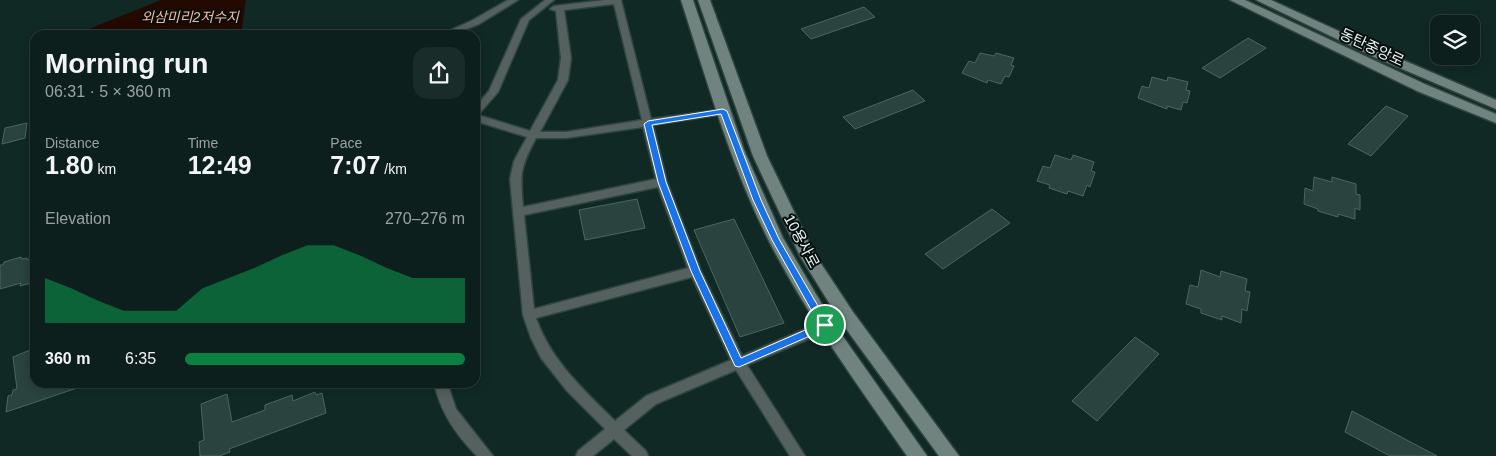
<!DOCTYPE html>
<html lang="en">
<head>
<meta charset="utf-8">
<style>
	body { margin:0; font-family:Helvetica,"Noto Sans KR",sans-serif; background:#1a2c29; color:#f1f3f6; height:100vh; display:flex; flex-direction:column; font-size:19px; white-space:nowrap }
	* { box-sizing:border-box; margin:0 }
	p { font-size:16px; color:#9aa2a3 }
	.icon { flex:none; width:28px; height:28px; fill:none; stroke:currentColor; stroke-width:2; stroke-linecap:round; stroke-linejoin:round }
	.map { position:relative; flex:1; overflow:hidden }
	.panel { position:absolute; left:30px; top:30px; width:450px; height:358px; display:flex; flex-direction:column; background:#0c1f1c; border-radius:15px; box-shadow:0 2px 12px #0003,0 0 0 1px #2c3d3b }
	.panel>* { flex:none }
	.buttons { position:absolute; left:1430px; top:15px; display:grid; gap:10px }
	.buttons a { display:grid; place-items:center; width:50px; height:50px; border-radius:10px; background:#0c1f1c; box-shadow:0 2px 12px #0003,0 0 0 1px #2c3d3b; font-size:25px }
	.pin { position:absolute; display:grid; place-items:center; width:42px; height:42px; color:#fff; margin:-21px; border:2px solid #fff; border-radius:50%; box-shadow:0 1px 5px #0007 }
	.round { display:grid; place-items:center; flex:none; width:52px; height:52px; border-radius:15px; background:#1a2c29 }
	.head { display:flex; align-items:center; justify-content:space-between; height:85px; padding:0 15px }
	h1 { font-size:28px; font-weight:700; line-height:38px }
	.stats { display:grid; grid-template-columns:repeat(3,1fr); gap:8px; height:85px; padding:5px 15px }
	.stats div { display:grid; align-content:center }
	.stats b { font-size:25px; font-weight:700 }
	.stats small { font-size:14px; font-weight:400 }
	.stats p { font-size:14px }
	.chart { height:140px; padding:10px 15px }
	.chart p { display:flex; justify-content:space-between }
	.chart svg { width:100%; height:90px; margin-top:5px; fill:#0b8043; opacity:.7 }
	ul { padding:0 15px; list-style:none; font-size:16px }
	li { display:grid; grid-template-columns:80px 60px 1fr; align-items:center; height:38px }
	li i { height:12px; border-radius:6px; background:#0b8043 }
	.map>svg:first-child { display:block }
	.water { fill:#230900 }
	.building { fill:#2a433f; stroke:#4b6661 }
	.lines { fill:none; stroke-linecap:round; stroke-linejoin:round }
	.street-casing { stroke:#2e4542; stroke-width:3 }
	.secondary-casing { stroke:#2e4542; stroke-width:3 }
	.street { fill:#55615e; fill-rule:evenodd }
	.secondary { fill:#71837f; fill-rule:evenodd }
	.route { fill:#1a73e8; stroke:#fff; fill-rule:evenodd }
	.labels { text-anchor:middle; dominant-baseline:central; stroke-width:4; stroke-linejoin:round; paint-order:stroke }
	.far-water-label { font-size:14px; font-style:italic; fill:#fcb794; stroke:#060f0e }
	.street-label { font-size:15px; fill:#e5f4f1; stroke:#060f0e }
</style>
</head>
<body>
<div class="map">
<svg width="1496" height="456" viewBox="0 0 1496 456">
	<rect width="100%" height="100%" fill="#102925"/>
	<polygon class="water" points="161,0 246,0 241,35 74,35"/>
	<g class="building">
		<polygon points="864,7 875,17 811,39 801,29"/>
		<polygon points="1248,38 1266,48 1220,78 1202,68"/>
		<polygon points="980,53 994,56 996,53 1014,58 1011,65 1014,66 1009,77 1005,76 1001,84 988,80 987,83 962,73 969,61 975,63"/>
		<polygon points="1152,77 1167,81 1168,77 1188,82 1186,90 1190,91 1187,103 1183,102 1181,110 1167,106 1167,109 1138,98 1142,86 1149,88"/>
		<polygon points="913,90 925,101 855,129 843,117"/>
		<polygon points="1386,106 1408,116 1371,156 1348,144"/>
		<polygon points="27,123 25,138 2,144 5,128"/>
		<polygon points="1055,155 1071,160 1073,155 1094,162 1091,171 1095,172 1090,187 1087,185 1083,196 1068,191 1067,194 1049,188 1050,185 1037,181 1043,166 1050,168"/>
		<polygon points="1314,177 1332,182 1332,177 1356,184 1356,194 1360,195 1360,210 1355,208 1355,219 1338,214 1338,217 1318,211 1318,209 1304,204 1305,188 1313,191"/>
		<polygon points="637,199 645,228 585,240 579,210"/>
		<polygon points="992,209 1010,223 943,269 925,254"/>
		<polygon points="734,219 784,323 740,337 694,230"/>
		<polygon points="21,257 21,259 27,258 27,260 35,257 35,282 20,286 21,283 0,289 0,265 3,265 4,262"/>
		<polygon points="1201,270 1220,277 1221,271 1247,279 1245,291 1250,292 1247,311 1242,309 1241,323 1222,316 1222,320 1201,313 1201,309 1186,304 1190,285 1198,287"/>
		<polygon points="1135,337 1159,354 1097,421 1072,401"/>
		<polygon points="35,348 35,382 85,382 86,385 6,412 8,396 12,395 13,390 17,389 13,357"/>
		<polygon points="315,392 316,395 322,393 326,413 229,449 230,452 219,456 200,456 199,442 204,440 201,404 227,394 232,422 265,410 265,405 292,395 293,401"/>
		<polygon points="1352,411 1437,456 1390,456 1345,432"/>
	</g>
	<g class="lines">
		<g class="street-casing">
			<g id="street">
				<polygon points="508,0 518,0 479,24 452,35 440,35 473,20"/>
				<path d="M545 0H554L529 20 498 92 478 115 530 131 558 80 561 58 556 11 550 9 554 6 605 0H621L651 119 726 109 728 111 723 114 653 125 667 182 701 271 742 356 843 313 847 312 851 313 853 317 851 321 747 365 805 456H790L736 370 656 404 624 430 646 451 648 456H632L614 439 593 456H576L578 451 605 429 567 391 541 358 531 338 523 315 510 179 514 161 527 137 475 121V107L489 91 521 19ZM614 4 642 120 566 132H540L568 80 571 58 564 10ZM643 127 656 179 523 207C520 173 520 168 536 138H566ZM658 187 688 268 534 309 524 215ZM692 277 731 360 646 396 615 421C584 390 551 361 536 318Z"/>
				<path d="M434 382H447L456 409 493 456H477C456 435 440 412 434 382Z"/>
			</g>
		</g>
		<g class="secondary-casing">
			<g id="secondary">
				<path d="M681 0H693L744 150 783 238 830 318 927 456H907C858 385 807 316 768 239 730 163 707 81 681 0Z"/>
				<polygon points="698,0 710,0 767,156 814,253 853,312 959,456 939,456 841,322 800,256 753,156"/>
				<polygon points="1230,0 1245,0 1427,85 1496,114 1496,123 1417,91"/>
				<polygon points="1256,0 1271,0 1382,51 1496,100 1496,109 1374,57"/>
			</g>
		</g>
		<use href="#street" class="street"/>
		<use href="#secondary" class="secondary"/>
	</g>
	<path class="route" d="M723 109 727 111 761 200 779 239 829 325 828 328 739 367 735 366 691 271 658 182 644 124 648 121ZM721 114 753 200 772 240 819 324 741 358 700 271 666 182 652 125Z"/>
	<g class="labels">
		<g class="far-water-label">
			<text x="190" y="17">외삼미리2저수지</text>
		</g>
		<g class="street-label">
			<text transform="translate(1372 47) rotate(25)">동탄중앙로</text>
			<text transform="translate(802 241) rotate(62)">10용사로</text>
		</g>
	</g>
</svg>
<div class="buttons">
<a><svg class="icon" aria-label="layers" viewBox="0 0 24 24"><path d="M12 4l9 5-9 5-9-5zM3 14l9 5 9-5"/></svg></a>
</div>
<div class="pin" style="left:825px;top:325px;background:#1e9e55"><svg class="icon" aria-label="arrive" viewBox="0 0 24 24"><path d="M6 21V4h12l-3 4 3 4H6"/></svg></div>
<section class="panel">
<div class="head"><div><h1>Morning run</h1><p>06:31 · 5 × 360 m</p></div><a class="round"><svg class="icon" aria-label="share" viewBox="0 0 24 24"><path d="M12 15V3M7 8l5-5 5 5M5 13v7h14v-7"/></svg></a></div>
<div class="stats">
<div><p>Distance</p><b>1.80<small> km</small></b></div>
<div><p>Time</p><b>12:49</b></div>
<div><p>Pace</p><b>7:07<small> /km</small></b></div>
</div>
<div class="chart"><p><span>Elevation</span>270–276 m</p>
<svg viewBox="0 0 160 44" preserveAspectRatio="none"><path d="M0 44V22L10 27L20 33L30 38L40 38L50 38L60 27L70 22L80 17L90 11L100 6L110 6L120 11L130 17L140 22L150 22L160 22V44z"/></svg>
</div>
<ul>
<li><b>360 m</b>6:35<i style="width:100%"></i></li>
</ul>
</section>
</div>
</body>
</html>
